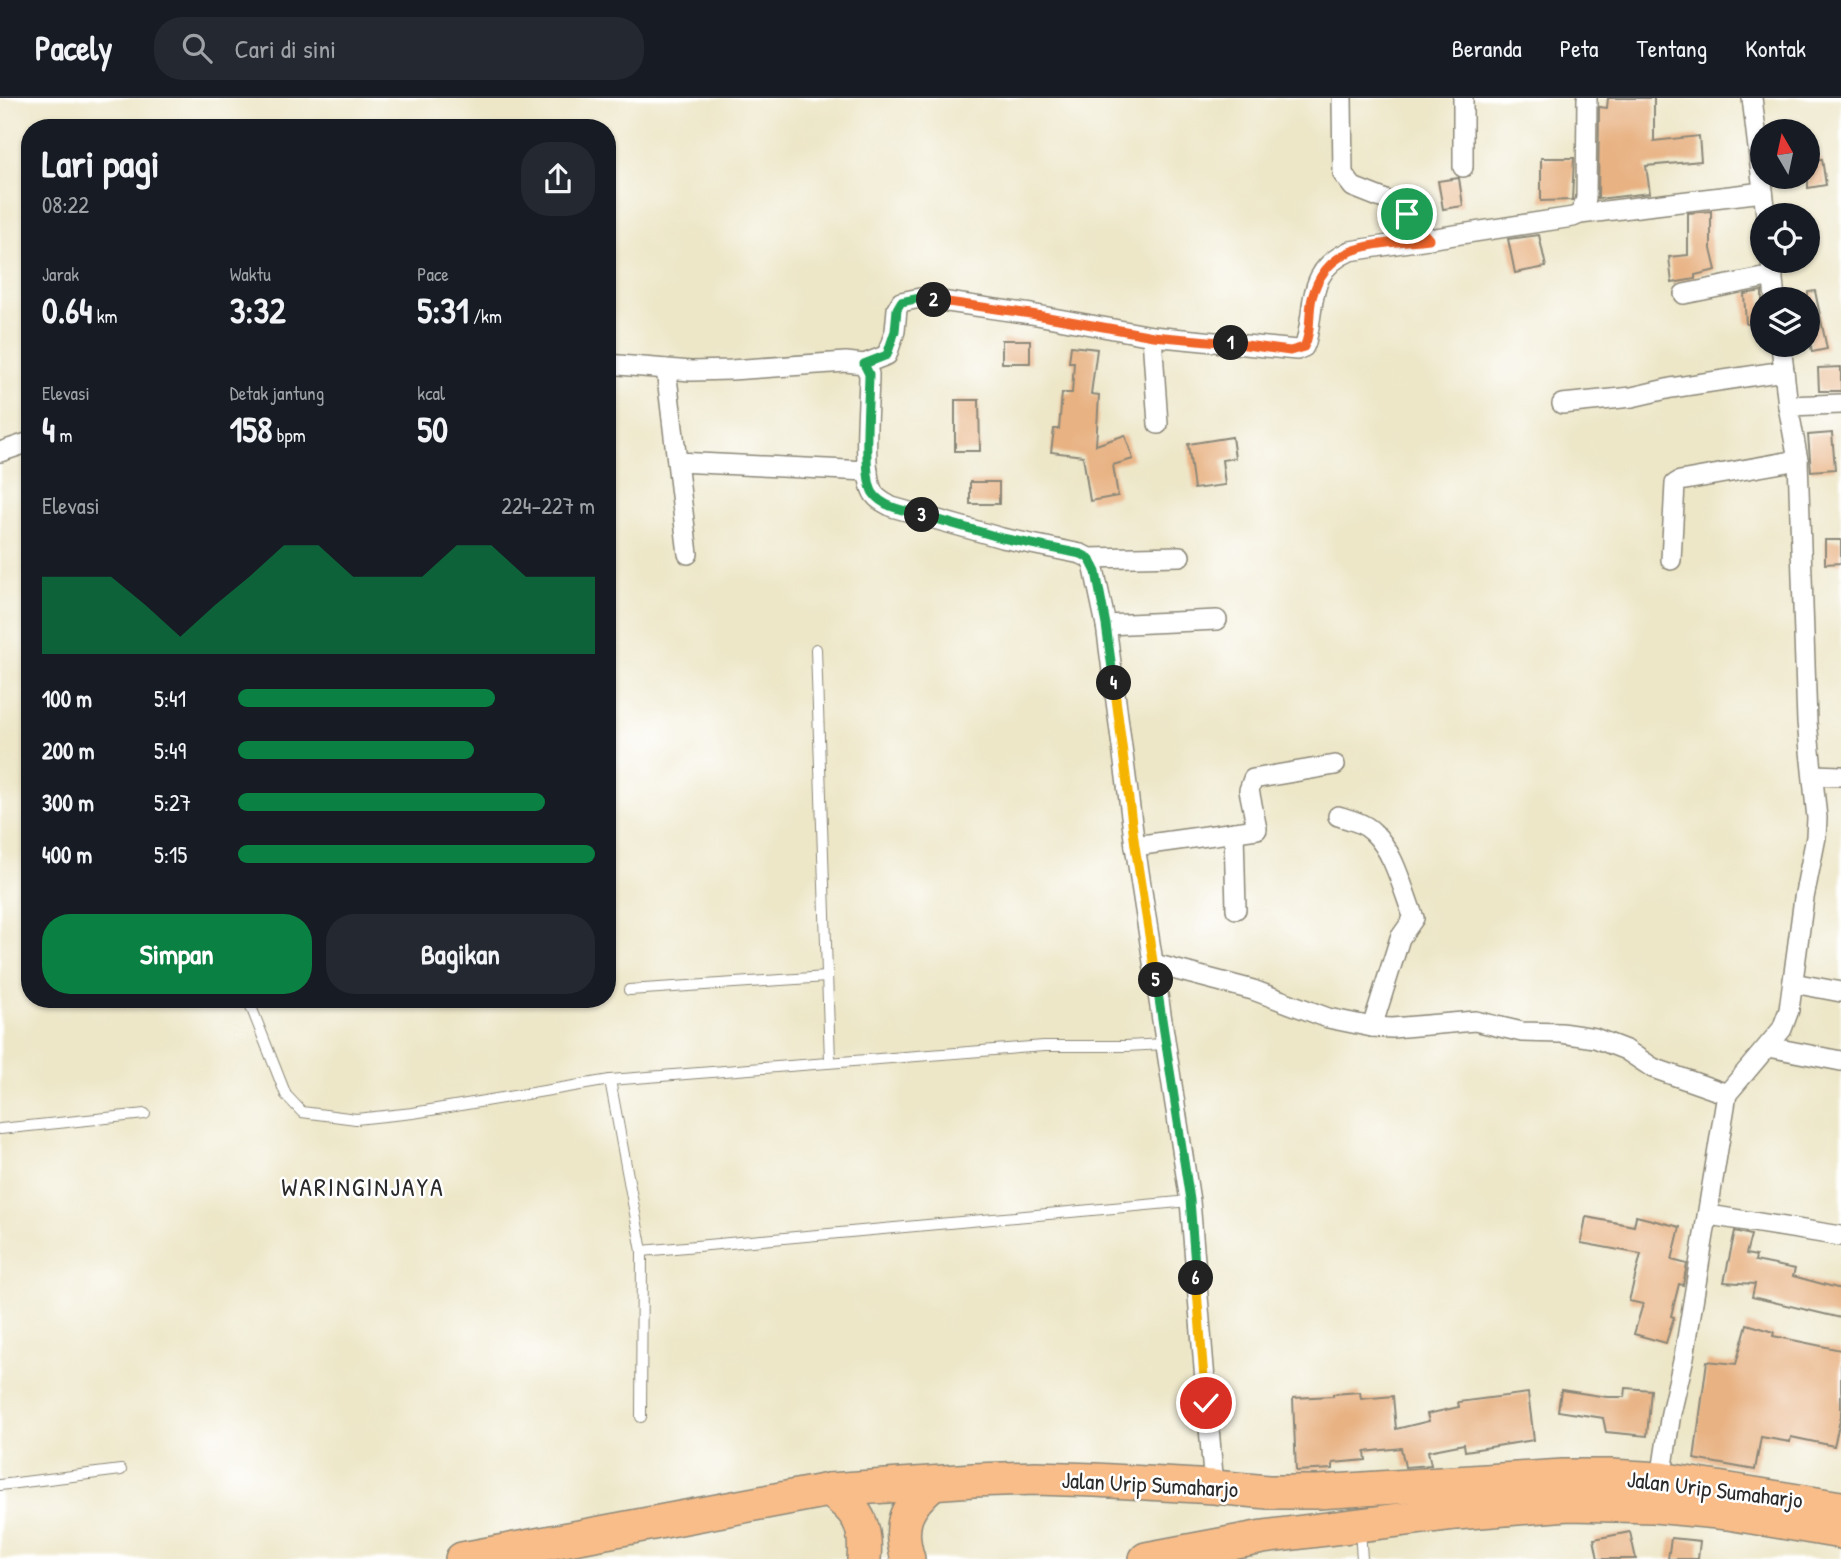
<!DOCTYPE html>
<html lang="id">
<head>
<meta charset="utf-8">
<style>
	body { margin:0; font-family:"Patrick Hand",sans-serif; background:#242831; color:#f1f3f6; height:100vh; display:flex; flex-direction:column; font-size:26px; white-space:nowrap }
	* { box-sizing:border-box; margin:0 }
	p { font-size:23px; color:#9ea1a6 }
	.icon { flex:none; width:38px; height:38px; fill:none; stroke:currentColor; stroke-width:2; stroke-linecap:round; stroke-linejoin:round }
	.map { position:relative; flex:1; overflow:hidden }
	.sheet { position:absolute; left:21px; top:21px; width:595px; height:889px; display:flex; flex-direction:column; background:#171b24; border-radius:28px; box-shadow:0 2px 5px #0004 }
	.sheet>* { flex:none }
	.needle { width:46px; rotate:351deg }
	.tools { position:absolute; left:1750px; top:21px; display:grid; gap:14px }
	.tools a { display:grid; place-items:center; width:70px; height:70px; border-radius:50%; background:#171b24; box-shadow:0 2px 5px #0004; font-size:35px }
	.pin { position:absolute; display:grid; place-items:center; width:60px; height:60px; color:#fff; margin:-30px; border:4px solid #fff; border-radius:50%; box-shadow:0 2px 7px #0007 }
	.km { position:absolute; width:35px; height:35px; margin:-18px; border-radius:50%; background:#222; color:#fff; font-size:19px; line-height:35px; text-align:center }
	.round { display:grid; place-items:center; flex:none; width:74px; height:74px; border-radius:28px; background:#242831 }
	.head { display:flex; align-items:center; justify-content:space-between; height:119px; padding:0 21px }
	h1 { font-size:38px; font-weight:700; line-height:52px }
	.stats { display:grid; grid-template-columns:repeat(3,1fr); gap:10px; height:119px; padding:7px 21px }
	.stats div { display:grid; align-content:center }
	.stats b { font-size:35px; font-weight:700 }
	.stats small { font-size:19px; font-weight:400 }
	.stats p { font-size:19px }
	.chart { height:196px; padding:14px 21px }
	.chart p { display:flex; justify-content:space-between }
	.chart svg { width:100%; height:126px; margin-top:7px; fill:#0b8043; opacity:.7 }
	.primary-button { display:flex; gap:14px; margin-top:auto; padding:14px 21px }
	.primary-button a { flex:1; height:80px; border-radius:28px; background:#0b8043; color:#fff; font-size:28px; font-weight:700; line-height:80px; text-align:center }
	.primary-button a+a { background:#242831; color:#f1f3f6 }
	ul { padding:0 21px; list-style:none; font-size:23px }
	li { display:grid; grid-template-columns:112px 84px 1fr; align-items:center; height:52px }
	li i { height:18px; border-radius:9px; background:#0b8043 }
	header { display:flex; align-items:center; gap:42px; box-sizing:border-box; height:98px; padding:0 35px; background:#171b24; border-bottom:2px solid #363941 }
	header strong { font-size:33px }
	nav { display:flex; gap:38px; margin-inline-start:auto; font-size:24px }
	.search { width:490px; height:63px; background:#242831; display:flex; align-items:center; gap:18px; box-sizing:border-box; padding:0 24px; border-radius:28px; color:#9ea1a6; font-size:26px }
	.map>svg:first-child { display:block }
	.building { fill:#e8b283 }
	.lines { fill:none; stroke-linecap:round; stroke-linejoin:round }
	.service-casing { stroke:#8c8879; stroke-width:12 }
	.minor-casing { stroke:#8c8879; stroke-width:22 }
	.trunk-casing { stroke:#8c8879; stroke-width:36 }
	.service { stroke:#fff; stroke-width:10 }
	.minor { stroke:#fff; stroke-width:19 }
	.trunk { stroke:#f8bd89; stroke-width:33 }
	.split-1-casing { stroke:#fff; stroke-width:14 }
	.split-2-casing { stroke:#fff; stroke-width:14 }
	.split-3-casing { stroke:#fff; stroke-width:14 }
	.split-4-casing { stroke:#fff; stroke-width:14 }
	.split-5-casing { stroke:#fff; stroke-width:14 }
	.split-6-casing { stroke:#fff; stroke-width:14 }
	.split-7-casing { stroke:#fff; stroke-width:14 }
	.split-1 { stroke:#f0652b; stroke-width:9 }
	.split-2 { stroke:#f0652b; stroke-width:9 }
	.split-3 { stroke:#22a559; stroke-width:9 }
	.split-4 { stroke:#22a559; stroke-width:9 }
	.split-5 { stroke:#f5b400; stroke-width:9 }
	.split-6 { stroke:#22a559; stroke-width:9 }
	.split-7 { stroke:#f5b400; stroke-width:9 }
	.labels { text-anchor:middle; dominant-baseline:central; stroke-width:5; stroke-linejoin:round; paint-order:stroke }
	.street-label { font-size:23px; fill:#2b2b2b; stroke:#fff }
	.quarter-label { font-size:26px; letter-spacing:2px; fill:#2b2b2b; stroke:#fff }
</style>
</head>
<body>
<header>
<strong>Pacely</strong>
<div class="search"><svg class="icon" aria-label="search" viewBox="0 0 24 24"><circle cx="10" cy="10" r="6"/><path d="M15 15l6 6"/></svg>Cari di sini</div>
<nav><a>Beranda</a><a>Peta</a><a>Tentang</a><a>Kontak</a></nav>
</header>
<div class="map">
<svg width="1841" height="1461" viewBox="0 0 1841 1461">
	<rect width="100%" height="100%" fill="#fff"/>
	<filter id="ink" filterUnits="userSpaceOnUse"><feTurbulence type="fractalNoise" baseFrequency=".0143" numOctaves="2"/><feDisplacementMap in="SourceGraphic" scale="14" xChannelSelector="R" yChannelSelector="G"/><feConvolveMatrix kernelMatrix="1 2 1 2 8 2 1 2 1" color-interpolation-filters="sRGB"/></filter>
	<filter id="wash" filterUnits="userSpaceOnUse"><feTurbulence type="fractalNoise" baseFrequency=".00686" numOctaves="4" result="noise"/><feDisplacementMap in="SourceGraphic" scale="28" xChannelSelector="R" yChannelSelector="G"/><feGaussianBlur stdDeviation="1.57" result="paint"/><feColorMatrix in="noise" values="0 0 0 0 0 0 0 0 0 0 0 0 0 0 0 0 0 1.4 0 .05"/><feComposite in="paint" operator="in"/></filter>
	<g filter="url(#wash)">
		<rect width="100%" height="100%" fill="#ede6c7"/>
		<g id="blocks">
			<g class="building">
				<polygon points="1608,0 1654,0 1654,43 1699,38 1701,63 1646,68 1650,95 1598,101 1599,9 1607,10"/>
				<polygon points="1541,60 1574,60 1572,102 1541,103"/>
				<polygon points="1822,61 1826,87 1808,90 1808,63"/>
				<polygon points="1459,80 1463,108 1443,111 1438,83"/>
				<polygon points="1711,113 1711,151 1716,172 1695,177 1695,181 1672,185 1669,159 1688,157 1688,115"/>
				<polygon points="1539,137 1546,169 1515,175 1508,141"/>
				<polygon points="1762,193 1762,225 1746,226 1744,196"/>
				<polygon points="1815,193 1827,251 1812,254 1808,232 1808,194"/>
				<rect x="1002" y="242" width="28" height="23"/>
				<polygon points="1071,248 1097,251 1091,296 1099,297 1096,347 1125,337 1133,361 1113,367 1118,398 1090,403 1083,358 1051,354 1054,331 1059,331 1062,295 1072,295 1074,264 1069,264"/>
				<polygon points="1841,269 1841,293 1819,293 1818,270"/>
				<polygon points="955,302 979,302 980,353 955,353"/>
				<polygon points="1832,335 1835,371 1811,373 1808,337"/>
				<polygon points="1232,339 1235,360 1222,362 1225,387 1194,391 1188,346"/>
				<rect x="970" y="384" width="29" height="22"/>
				<polygon points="1825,442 1841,442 1841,465 1825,466"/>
				<polygon points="1636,1118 1680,1129 1672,1162 1687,1166 1683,1187 1679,1186 1671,1218 1674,1219 1666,1245 1634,1236 1643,1206 1629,1203 1641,1156 1581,1145 1586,1119 1634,1128"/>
				<polygon points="1735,1133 1751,1137 1746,1156 1756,1158 1755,1163 1795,1171 1793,1178 1841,1191 1841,1220 1752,1199 1755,1186 1724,1184"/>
				<polygon points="1747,1226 1774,1234 1773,1238 1841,1252 1841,1318 1834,1348 1791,1339 1790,1344 1761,1339 1755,1372 1694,1361 1707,1263 1736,1266"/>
				<polygon points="1626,1290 1651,1292 1647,1338 1606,1334 1603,1320 1558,1313 1561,1292 1607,1299 1625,1299"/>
				<polygon points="1360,1294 1361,1301 1393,1298 1396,1331 1429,1323 1427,1316 1459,1309 1458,1304 1528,1295 1534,1342 1465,1353 1464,1346 1428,1353 1431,1367 1405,1369 1401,1350 1365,1354 1366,1362 1333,1365 1333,1371 1296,1373 1293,1300 1333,1298 1333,1296"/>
				<polygon points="1630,1434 1636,1461 1598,1461 1594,1441"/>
				<polygon points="1671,1440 1700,1443 1698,1461 1668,1461"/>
			</g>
		</g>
	</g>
	<g filter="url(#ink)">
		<use href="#blocks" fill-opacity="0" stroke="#8c8879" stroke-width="2"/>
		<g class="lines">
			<g class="service-casing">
				<g id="service">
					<polyline points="816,551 830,963"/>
					<polyline points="629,892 827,879"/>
					<polyline points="248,901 286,997 302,1014 356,1021 413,1015 610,982 1044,948 1126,948 1165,946"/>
					<polyline points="610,982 642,1153 641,1319"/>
					<polyline points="0,1031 145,1016"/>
					<polyline points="642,1153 1190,1103"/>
					<polyline points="0,1387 121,1372"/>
					<polyline points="1360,1432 1362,1461"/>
				</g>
			</g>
			<g class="minor-casing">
				<g id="minor">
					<polyline points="1342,0 1343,76 1353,89 1386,102 1401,111 1429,141"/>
					<polyline points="1463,0 1463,69"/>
					<polyline points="1752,0 1766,117"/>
					<polyline points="1580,116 1586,101 1587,0"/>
					<polyline points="1771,163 1775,201"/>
					<polyline points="1684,196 1773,178"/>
					<polyline points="1152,238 1158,326"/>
					<polyline points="1781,247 1788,308"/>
					<path d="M607 266 691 273 731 272 846 264 864 266 869 276C869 305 862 368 872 392 875 401 885 405 892 409L1002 440 1081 456 1089 460 1093 466 1106 527 1135 748 1190 1103 1214 1389"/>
					<path d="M864 266 887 257 895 233 897 211 901 204 920 200 1031 216 1152 238 1297 252 1304 249 1306 244C1316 206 1306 172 1350 153L1573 119 1580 116 1763 94"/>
					<polyline points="666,271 688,456"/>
					<polyline points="1562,306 1632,299 1671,290 1784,273"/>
					<polyline points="0,354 30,344"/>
					<polyline points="677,364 868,373"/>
					<polyline points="1089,460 1180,458"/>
					<polyline points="1671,462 1675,386 1680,383 1798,362"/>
					<polyline points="1106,527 1217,522"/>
					<polyline points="1813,677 1841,678"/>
					<path d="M1338 718C1351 722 1364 725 1373 734 1395 755 1403 793 1414 820L1400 840 1372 929"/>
					<polyline points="1234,734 1236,811"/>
					<polyline points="1135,748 1257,731 1249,692 1253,681 1335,667"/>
					<polyline points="1154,866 1253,892 1328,920 1372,929 1392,930 1475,923 1522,934 1561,935 1595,940 1626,952 1653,970 1727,996"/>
					<polyline points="1793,885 1841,894"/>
					<polyline points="1769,949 1841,963"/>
					<polyline points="1709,1117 1841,1138"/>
					<polyline points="1661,1381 1671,1315 1684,1259 1727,996 1782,931 1789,912 1804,800 1816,739 1817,720 1807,624 1798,362 1788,308 1841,306"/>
				</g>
			</g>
			<g class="trunk-casing">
				<g id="trunk">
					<path d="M829 1392C857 1411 867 1426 864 1461"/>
					<polyline points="462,1461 829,1392 973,1382 1036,1380 1095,1382 1214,1389 1268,1394 1318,1394 1563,1378 1611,1378 1661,1381 1841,1410"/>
					<path d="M908 1461C897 1426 906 1408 933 1385"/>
					<polyline points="1146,1461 1263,1439 1456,1415 1569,1406 1654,1408 1728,1415 1841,1434"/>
				</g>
			</g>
			<use href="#service" class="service"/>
			<use href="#minor" class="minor"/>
			<use href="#trunk" class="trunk"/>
		</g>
	</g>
	<g class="lines" filter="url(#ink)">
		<g class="split-1-casing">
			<path id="split-1" d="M1231 245 1290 253 1304 249C1312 234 1308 216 1312 200 1327 142 1379 147 1429 141L1407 116"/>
		</g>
		<g class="split-2-casing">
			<polyline id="split-2" points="934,202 1031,216 1153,238 1231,245"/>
		</g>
		<g class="split-3-casing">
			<path id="split-3" d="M922 417C907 413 883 410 873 395 862 378 869 301 869 276L864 266 887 257 895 233 897 211 901 204 920 200 934 202"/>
		</g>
		<g class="split-4-casing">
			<polyline id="split-4" points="922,417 1002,440 1081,456 1089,460 1096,474 1106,527 1114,585"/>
		</g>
		<g class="split-5-casing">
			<polyline id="split-5" points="1114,585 1135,748 1156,882"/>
		</g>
		<g class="split-6-casing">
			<polyline id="split-6" points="1156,882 1190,1102 1196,1180"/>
		</g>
		<g class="split-7-casing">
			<polyline id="split-7" points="1196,1180 1206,1305"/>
		</g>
		<use href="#split-1" class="split-1"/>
		<use href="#split-2" class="split-2"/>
		<use href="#split-3" class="split-3"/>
		<use href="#split-4" class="split-4"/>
		<use href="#split-5" class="split-5"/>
		<use href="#split-6" class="split-6"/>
		<use href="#split-7" class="split-7"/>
	</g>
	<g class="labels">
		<g class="street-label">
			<text transform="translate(1150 1386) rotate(3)">Jalan Urip Sumaharjo</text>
			<text transform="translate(1715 1391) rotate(7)">Jalan Urip Sumaharjo</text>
		</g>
		<g class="quarter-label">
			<text x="363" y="1088">WARINGINJAYA</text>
		</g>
	</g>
</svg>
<div class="tools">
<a><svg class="needle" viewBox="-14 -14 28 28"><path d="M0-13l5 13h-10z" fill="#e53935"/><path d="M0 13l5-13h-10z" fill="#9ea1a6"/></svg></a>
<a><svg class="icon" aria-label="locate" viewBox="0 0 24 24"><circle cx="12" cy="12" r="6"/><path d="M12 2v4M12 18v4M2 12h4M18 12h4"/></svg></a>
<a><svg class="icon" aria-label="layers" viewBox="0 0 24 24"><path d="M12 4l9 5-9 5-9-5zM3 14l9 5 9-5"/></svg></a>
</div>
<div class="pin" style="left:1407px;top:116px;background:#1e9e55"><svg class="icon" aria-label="arrive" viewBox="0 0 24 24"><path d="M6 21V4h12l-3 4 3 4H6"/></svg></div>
<div class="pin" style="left:1206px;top:1305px;background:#d93025"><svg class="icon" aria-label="check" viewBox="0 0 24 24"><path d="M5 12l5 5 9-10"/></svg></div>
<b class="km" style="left:1231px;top:245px">1</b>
<b class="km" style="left:934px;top:202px">2</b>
<b class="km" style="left:922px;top:417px">3</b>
<b class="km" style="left:1114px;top:585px">4</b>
<b class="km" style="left:1156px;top:882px">5</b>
<b class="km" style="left:1196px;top:1180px">6</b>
<section class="sheet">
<div class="head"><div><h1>Lari pagi</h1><p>08:22</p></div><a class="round"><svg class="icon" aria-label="share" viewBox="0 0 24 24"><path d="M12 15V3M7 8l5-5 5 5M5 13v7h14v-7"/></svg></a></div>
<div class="stats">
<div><p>Jarak</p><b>0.64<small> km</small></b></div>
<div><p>Waktu</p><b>3:32</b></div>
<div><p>Pace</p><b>5:31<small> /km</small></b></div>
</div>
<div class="stats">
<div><p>Elevasi</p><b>4<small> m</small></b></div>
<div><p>Detak jantung</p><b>158<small> bpm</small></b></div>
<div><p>kcal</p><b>50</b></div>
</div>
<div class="chart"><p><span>Elevasi</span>224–227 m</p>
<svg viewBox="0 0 160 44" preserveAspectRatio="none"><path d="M0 44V17L10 17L20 17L30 27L40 38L50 27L60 17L70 6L80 6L90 17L100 17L110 17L120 6L130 6L140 17L150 17L160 17V44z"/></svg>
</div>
<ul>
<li><b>100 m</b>5:41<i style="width:72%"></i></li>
<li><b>200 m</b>5:49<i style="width:66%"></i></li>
<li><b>300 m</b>5:27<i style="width:86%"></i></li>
<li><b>400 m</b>5:15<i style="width:100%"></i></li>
</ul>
<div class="primary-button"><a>Simpan</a><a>Bagikan</a></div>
</section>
</div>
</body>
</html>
